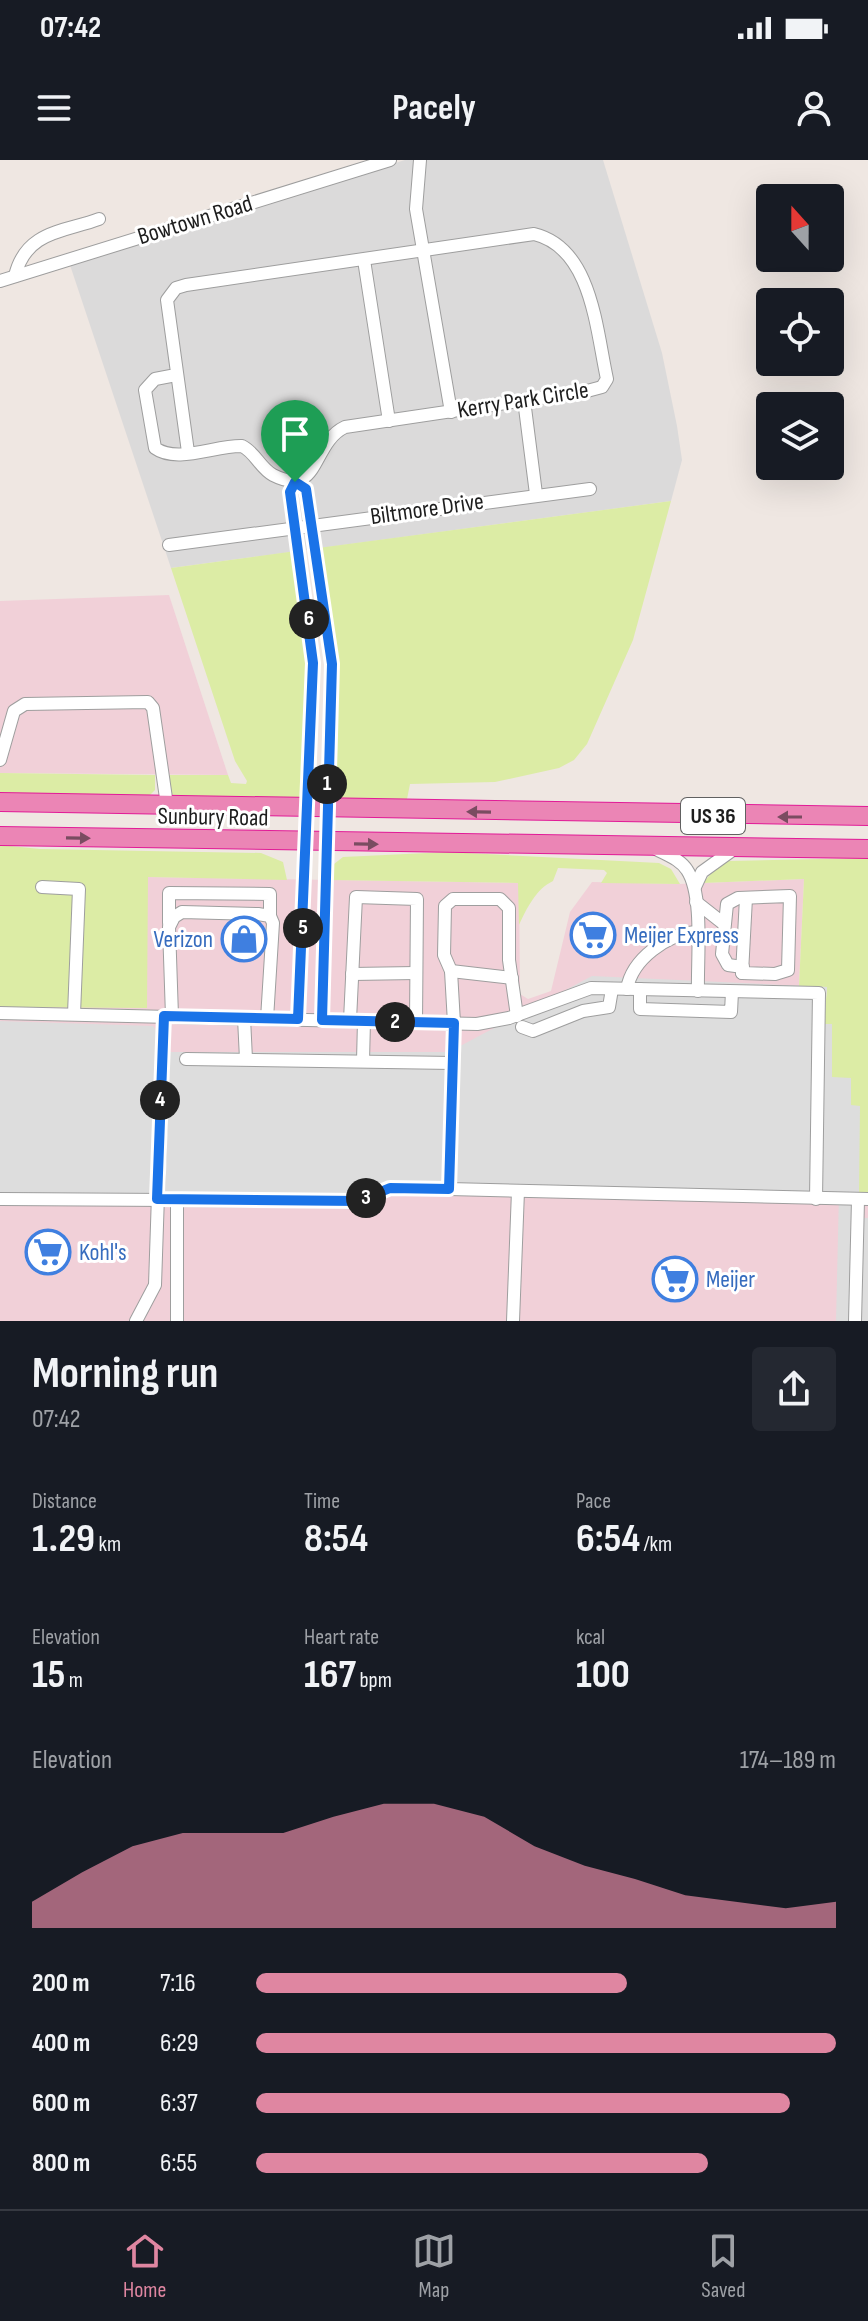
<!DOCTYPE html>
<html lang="en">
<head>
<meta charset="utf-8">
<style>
	body { margin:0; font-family:"Sofia Sans Condensed",sans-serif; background:#242831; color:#f1f3f6; height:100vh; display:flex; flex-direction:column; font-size:30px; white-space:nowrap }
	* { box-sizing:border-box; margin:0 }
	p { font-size:26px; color:#9ea1a6 }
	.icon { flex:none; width:44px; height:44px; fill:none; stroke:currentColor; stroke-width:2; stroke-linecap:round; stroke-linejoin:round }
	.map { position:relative; height:1161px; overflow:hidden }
	.sheet { display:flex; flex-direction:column; background:#171b24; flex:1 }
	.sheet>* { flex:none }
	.needle { width:52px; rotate:339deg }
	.controls { position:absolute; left:756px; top:24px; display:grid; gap:16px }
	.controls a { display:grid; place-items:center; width:88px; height:88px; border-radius:8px; background:#171b24; box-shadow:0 8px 32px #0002; font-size:40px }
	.pin { position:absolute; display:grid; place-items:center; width:68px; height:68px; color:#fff; margin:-82px -34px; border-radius:50% 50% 50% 0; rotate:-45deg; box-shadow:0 0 8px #0007 }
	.pin .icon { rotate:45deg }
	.km { position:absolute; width:40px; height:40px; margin:-20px; border-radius:50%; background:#222; color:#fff; font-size:22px; line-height:40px; text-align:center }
	.round { display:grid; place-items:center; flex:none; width:84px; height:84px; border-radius:8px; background:#242831 }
	.head { display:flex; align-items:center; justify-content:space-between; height:136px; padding:0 32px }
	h1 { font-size:44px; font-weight:700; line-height:60px }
	.stats { display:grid; grid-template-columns:repeat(3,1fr); gap:12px; height:136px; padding:8px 32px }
	.stats div { display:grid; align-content:center }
	.stats b { font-size:40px; font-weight:700 }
	.stats small { font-size:22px; font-weight:400 }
	.stats p { font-size:22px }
	.chart { height:224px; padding:16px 32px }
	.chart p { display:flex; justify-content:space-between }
	.chart svg { width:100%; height:144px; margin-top:8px; fill:#df86a1; opacity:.7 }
	ul { padding:0 32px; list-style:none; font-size:26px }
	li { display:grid; grid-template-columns:128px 96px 1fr; align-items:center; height:60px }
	li i { height:20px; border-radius:10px; background:#df86a1 }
	.status { display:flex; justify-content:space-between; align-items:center; height:56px; padding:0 40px; background:#171b24; direction:ltr }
	.status svg { height:22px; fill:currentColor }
	header { display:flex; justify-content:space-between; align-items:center; height:104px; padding:0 32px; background:#171b24; font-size:36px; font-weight:700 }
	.tab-bar { display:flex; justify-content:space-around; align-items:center; height:112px; border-top:2px solid #363941; background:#171b24; font-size:22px; color:#9ea1a6 }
	.tab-bar a { display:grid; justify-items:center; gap:4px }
	.tab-bar .active { color:#df86a1 }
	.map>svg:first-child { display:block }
	.residential { fill:#dbdada }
	.commercial { fill:#f1d0d8 }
	.grass { fill:#dceca5 }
	.parking { fill:#ddd }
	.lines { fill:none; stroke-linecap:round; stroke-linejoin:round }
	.minor-casing { stroke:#9e9e9e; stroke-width:14 }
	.highway-casing { stroke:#e11b97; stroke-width:20 }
	.minor { stroke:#fff; stroke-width:12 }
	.highway { stroke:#eb85b5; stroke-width:18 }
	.oneway { fill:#7a4c61 }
	.route-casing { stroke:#fff; stroke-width:16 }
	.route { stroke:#1a73e8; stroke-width:10 }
	.labels { text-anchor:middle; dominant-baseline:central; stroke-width:6; stroke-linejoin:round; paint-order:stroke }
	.shield { fill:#fff; stroke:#616161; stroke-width:2 }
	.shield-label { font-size:22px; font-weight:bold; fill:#1d1d1d }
	.street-label { font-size:24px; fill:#1d1d1d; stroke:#fff }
	.shop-label { font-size:24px; fill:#366cbe; stroke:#fff; text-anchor:start }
</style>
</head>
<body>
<div class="status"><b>07:42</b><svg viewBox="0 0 49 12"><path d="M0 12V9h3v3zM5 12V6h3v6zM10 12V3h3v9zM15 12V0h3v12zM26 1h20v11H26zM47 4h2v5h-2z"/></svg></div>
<header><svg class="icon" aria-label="menu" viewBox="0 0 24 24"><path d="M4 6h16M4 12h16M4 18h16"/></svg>Pacely<svg class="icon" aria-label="person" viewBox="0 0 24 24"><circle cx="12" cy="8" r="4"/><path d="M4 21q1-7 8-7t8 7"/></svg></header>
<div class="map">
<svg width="868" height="1161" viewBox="0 0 868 1161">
	<rect width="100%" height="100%" fill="#efe7e2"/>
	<polygon class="residential" points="405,0 603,0 662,193 677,266 682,300 671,341 171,408 70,105"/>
	<g class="commercial">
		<polygon points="169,435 228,615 0,613 0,441"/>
		<polygon points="148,717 519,723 520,834 528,839 551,831 570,752 592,722 680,724 804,719 799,826 868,1036 868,1161 0,1161 0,847"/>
	</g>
	<g class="grass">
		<polygon points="671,341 633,480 587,584 574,600 559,608 495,622 410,624 406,644 330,642 335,511 318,388"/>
		<polygon points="296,391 308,475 305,642 178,639 172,634 165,615 228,615 231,623 246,624 247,621 235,601 171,408"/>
		<polygon points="0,613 155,615 155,630 147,638 0,633"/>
		<polygon points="0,685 40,689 261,693 283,702 287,720 148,717 147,848 0,847"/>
		<path d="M448 692 659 703 671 709 680 724 601 723 607 713 604 710 558 708 553 721C536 729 527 748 519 765L518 723 329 720 334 704 343 697Z"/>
		<polygon points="868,698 868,1036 859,1036 851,945 832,917 832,865 824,864 827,827 799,826 804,719 703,723 719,704 729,701"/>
	</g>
	<polygon class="parking" points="592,816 827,827 824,864 832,864 832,917 851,918 851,945 860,946 859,1036 862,1058 868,1058 868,1161 836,1161 839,1033 382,1026 360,1037 0,1033 0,861 153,866 171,892 449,892"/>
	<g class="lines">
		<g class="minor-casing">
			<g id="minor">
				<polyline points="420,0 416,49 451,252"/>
				<polyline points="364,100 389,261"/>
				<path d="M15 116C26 70 65 72 99 59"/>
				<polyline points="0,121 390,0"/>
				<path d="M176 215 155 219 145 230 155 288C177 304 216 285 242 286 255 292 260 308 273 315 320 339 311 283 345 267L587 231 602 227 607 219C596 169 592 88 534 74L186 125 176 128 167 140 188 292"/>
				<polyline points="524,240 536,334"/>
				<polyline points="295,322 306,329 332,504 322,860"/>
				<polyline points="295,322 290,332 313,503 298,859"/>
				<polyline points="169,385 590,329"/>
				<polyline points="0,600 14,551 25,544 148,542 153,548 167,645"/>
				<path d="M656 689C667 695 680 699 687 710 704 735 697 800 698 831"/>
				<polyline points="42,727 79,729 74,854"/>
				<polyline points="695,727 702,712 734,689"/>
				<polyline points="696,742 724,764"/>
				<polyline points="169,763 169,733 270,734 270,756"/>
				<polyline points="451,811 512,818"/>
				<polyline points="742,813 775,814 788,810 790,736 738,738 727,744 722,794 728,805 743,807"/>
				<polyline points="742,813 746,738"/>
				<polyline points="352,814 416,813"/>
				<path d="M627 829C632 799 667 774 696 772"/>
				<polyline points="640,829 640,849 731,852 732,832"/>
				<polyline points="0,853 477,864 509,858 591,828 819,833 816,1039"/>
				<polyline points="172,856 169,767 174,757 182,752 258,754 270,756 273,763 267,859"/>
				<polyline points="517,856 509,800 509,748 500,739 453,739 445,746 444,795 451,811 454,863 449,1029 868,1039"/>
				<polyline points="244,858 246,899"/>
				<polyline points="350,860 356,737 417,739 416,862"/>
				<polyline points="522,867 533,871 583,851 609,847 612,829"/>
				<polyline points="186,899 453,903"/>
				<polyline points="363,901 364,861"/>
				<polyline points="0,1039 359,1041 390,1028 449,1029"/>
				<polyline points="136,1161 155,1125 164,856"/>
				<polyline points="177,1161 177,1039"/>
				<polyline points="513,1161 518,1031"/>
				<polyline points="855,1161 858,1040"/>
			</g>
		</g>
		<g class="highway-casing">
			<g id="highway">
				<polyline points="0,642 868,656"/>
				<polyline points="0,676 868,689"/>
			</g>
		</g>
		<use href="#minor" class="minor"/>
		<use href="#highway" class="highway"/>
	</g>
	<defs><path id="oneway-solid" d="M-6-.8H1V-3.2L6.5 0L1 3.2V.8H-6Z" transform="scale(2)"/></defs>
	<g class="oneway">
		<use href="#oneway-solid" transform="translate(479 652) rotate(-179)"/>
		<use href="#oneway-solid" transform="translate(790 657) rotate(180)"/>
		<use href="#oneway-solid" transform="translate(78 678) rotate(1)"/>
		<use href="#oneway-solid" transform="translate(366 684) rotate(1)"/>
	</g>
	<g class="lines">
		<g class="route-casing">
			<polygon id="route" points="295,322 306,329 332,504 322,860 454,863 449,1029 390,1028 359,1041 157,1039 164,856 298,859 313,503 290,332"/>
		</g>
		<use href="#route" class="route"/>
	</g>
	<defs>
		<g id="supermarket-ring" transform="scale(2.3)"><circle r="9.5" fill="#fff" stroke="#3f7fe0" stroke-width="1.5"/><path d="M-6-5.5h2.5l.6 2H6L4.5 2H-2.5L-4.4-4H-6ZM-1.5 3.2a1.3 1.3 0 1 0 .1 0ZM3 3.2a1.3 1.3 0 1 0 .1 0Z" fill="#3f7fe0"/></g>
		<g id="shop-ring" transform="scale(2.3)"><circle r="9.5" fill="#fff" stroke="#3f7fe0" stroke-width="1.5"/><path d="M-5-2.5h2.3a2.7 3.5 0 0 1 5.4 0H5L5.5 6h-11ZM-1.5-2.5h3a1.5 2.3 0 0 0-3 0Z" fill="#3f7fe0"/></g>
	</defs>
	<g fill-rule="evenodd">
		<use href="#supermarket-ring" x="593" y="775"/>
		<use href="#shop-ring" x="244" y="779"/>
		<use href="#supermarket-ring" x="48" y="1092"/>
		<use href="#supermarket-ring" x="675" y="1119"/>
	</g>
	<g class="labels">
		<rect class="shield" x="681" y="638" width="64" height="36" rx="6"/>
		<g class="shield-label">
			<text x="713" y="656">US 36</text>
		</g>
		<g class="street-label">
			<text transform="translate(195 60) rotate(-17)">Bowtown Road</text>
			<text transform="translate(523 240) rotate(-9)">Kerry Park Circle</text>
			<text transform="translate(427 349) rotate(-8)">Biltmore Drive</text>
			<text transform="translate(213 657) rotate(1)">Sunbury Road</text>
		</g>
		<g class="shop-label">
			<text x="624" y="775">Meijer Express</text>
			<text x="213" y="779" text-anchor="end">Verizon</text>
			<text x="79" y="1092">Kohl's</text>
			<text x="706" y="1119">Meijer</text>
		</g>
	</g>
</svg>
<div class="controls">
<a><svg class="needle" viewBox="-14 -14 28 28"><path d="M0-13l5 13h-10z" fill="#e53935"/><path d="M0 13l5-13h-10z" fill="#9ea1a6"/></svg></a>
<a><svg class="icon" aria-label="locate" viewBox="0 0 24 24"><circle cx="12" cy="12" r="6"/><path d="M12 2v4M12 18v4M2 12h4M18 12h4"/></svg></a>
<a><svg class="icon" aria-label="layers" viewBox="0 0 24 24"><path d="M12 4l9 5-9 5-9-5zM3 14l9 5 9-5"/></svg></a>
</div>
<div class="pin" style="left:295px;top:322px;background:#1e9e55"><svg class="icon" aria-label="arrive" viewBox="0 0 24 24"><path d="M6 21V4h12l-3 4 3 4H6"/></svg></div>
<b class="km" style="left:327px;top:624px">1</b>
<b class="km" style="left:395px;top:862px">2</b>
<b class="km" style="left:366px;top:1038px">3</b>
<b class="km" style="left:160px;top:940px">4</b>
<b class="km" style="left:303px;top:768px">5</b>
<b class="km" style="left:309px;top:459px">6</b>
</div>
<section class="sheet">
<div class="head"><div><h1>Morning run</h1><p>07:42</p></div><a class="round"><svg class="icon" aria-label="share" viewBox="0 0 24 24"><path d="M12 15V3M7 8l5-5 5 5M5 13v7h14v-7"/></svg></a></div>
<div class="stats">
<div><p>Distance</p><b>1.29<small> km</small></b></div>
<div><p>Time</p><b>8:54</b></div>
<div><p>Pace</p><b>6:54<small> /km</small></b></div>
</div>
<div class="stats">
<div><p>Elevation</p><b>15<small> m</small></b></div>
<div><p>Heart rate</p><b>167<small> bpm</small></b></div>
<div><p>kcal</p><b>100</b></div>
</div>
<div class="chart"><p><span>Elevation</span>174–189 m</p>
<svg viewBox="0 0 160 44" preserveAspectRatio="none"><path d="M0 44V36L10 27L20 19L30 15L40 15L50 15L60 10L70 6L80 6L90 10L100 19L110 25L120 29L130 34L140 36L150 38L160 36V44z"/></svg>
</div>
<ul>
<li><b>200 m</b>7:16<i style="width:64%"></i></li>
<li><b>400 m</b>6:29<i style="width:100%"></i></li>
<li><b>600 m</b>6:37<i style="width:92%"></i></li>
<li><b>800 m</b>6:55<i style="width:78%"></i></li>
</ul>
</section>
<nav class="tab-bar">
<a class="active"><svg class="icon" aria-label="home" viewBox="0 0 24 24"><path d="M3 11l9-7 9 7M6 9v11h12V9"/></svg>Home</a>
<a><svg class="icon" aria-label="map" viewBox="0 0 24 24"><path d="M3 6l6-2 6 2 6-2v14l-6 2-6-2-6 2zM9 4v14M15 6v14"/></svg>Map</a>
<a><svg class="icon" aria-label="saved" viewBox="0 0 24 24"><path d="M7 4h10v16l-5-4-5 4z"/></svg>Saved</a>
</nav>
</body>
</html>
